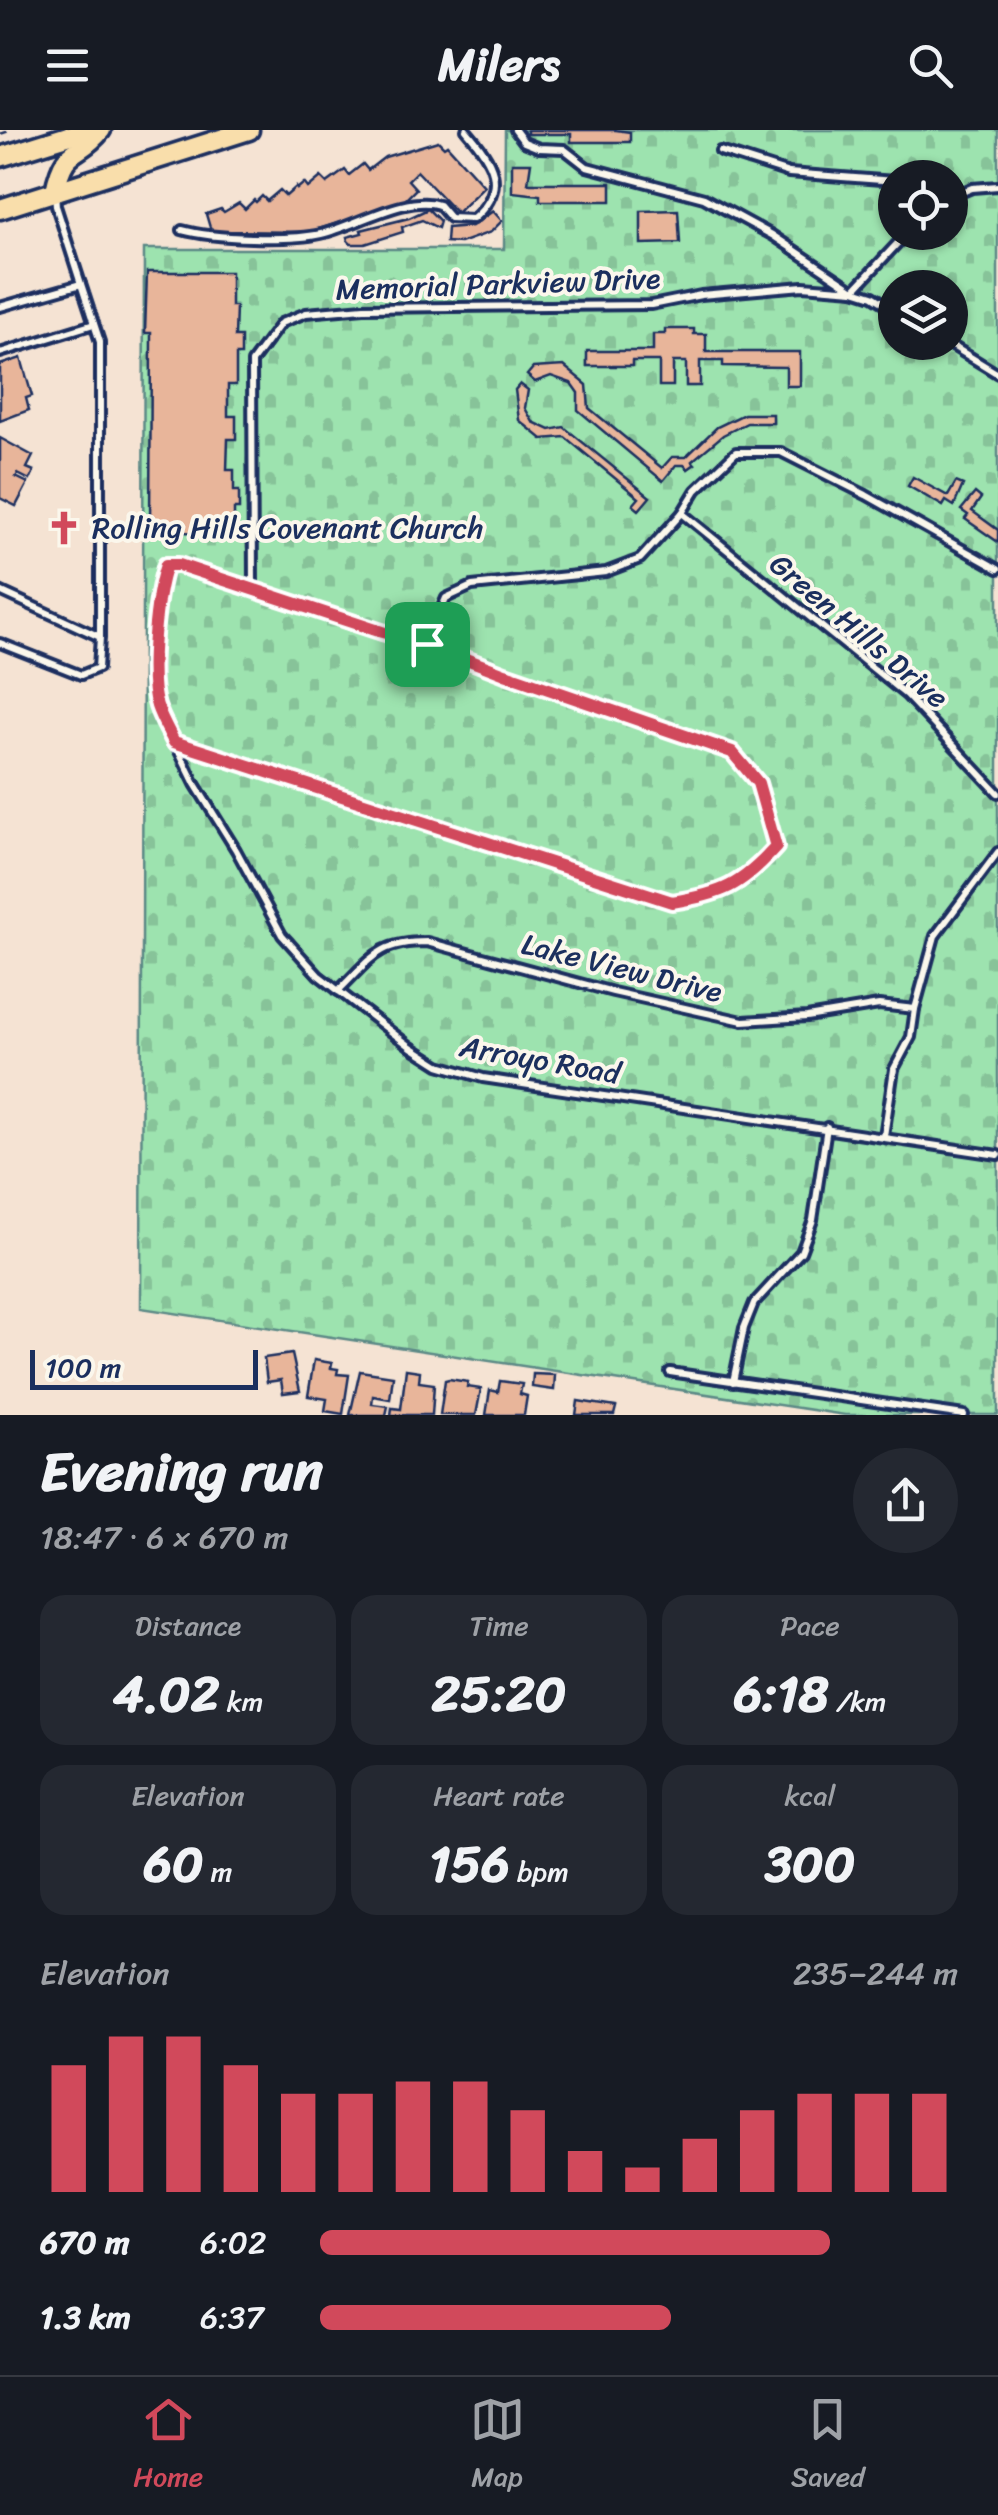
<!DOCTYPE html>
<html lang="en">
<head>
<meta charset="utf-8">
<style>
	body { margin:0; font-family:Sriracha,sans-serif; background:#242831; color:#f1f3f6; height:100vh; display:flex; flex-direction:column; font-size:38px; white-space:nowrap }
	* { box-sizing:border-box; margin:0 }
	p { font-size:32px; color:#9ea1a6 }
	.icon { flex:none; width:55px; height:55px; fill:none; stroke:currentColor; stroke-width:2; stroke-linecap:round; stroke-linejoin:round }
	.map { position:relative; height:1285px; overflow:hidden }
	.details { display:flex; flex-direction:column; background:#171b24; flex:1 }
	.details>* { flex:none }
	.fabs { position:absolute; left:878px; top:30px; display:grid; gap:20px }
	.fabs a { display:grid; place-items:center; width:90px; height:90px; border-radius:50%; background:#171b24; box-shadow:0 2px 8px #0004; font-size:50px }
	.scale { position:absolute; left:30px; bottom:25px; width:228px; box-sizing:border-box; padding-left:10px; border:5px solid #1b2f5e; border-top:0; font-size:28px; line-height:35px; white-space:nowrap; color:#1b2f5e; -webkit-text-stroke:8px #fbf7ec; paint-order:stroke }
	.pin { position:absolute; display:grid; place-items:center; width:85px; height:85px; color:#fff; margin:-42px; border-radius:20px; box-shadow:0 5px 15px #0006 }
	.round { display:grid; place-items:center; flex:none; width:105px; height:105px; border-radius:52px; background:#242831 }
	.headline { display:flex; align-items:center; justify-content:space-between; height:170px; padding:0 40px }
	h1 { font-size:55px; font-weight:700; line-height:75px }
	.stats { display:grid; grid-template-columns:repeat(3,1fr); gap:15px; height:170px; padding:10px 40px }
	.stats div { display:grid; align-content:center; border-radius:25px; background:#242831; text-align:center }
	.stats b { font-size:50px; font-weight:700 }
	.stats small { font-size:28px; font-weight:400 }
	.stats p { font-size:28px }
	.chart { height:280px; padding:20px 40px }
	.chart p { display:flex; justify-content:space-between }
	.chart svg { width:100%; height:180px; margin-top:10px; stroke:#d1495b; stroke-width:6 }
	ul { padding:0 40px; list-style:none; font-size:32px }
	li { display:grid; grid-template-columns:160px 120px 1fr; align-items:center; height:75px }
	li i { height:25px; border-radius:12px; background:#d1495b }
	header { display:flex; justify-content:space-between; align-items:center; height:130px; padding:0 40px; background:#171b24; font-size:45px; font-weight:700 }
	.dock { display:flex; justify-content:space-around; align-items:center; height:140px; border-top:2px solid #363941; background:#171b24; font-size:28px; color:#9ea1a6 }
	.dock a { display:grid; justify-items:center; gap:5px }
	.dock .active { color:#d1495b }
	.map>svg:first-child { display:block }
	.cemetery { fill:url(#cemetery-stones); stroke:#5c8986; stroke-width:2.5; fill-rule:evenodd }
	.building { fill:#e8b59a; stroke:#1b2f5e; stroke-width:2.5 }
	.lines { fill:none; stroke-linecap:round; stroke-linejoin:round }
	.service-casing { stroke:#1b2f5e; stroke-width:14 }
	.primary-casing { stroke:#1b2f5e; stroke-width:25 }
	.path { stroke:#1b2f5e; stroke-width:2.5; stroke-dasharray:8 8; stroke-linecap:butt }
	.service { stroke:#fbf7ec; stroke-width:6 }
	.primary { stroke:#f9deab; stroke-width:18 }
	.route-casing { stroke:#fff; stroke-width:20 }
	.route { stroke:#d1495b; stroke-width:12 }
	.labels { text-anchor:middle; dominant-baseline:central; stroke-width:8; stroke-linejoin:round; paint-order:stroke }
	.street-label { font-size:30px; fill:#1b2f5e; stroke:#fbf7ec }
	.poi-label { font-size:30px; fill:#1b2f5e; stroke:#fbf7ec; text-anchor:start }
</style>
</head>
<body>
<header><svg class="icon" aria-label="menu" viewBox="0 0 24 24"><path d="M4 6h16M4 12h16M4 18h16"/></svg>Milers<svg class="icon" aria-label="search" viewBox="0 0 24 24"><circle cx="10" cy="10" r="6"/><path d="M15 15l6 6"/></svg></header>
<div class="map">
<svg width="998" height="1285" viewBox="0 0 998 1285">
	<defs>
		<pattern id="cemetery-stones" width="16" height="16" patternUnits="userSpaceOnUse" patternTransform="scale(2.5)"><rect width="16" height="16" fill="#9de3af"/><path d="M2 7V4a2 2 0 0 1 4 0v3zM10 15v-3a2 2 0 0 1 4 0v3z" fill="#87c399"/></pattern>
	</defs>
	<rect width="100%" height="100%" fill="#f5e3d3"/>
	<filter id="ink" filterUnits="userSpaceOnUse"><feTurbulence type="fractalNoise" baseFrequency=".01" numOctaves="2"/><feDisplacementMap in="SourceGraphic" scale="20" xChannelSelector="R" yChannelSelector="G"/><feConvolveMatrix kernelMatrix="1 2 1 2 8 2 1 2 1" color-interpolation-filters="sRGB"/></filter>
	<g filter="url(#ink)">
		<path class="cemetery" d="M505 0H998V1285H845L141 1178 144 119H504ZM895 48H950V102H895ZM895 158H950V212H895Z"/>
		<g class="building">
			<polygon points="527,0 616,0 630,2 630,12 571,12 571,4 527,4"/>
			<polygon points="438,11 444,17 447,15 484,56 457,83 417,41 408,50 416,59 402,73 309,102 211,101 206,84 221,79 224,82 239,73 245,79 254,70 256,72 262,66 267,71 280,60 286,66 296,57 297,59 304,53 308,58 321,47 327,53 345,40 349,45 363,34 368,40 385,27"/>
			<polygon points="512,33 531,33 528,53 611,53 611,71 540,71 540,65 512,62"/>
			<polygon points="428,79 440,91 438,98 422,90 402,97 403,102 365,114 351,114 348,111 347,107 362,103 361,100 409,88"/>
			<polygon points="678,80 680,113 641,114 641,81"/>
			<polygon points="493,81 502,91 491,102 460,113 446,112 447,98 472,96"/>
			<polygon points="147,142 231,142 231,176 236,176 235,207 241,207 241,225 236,225 236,255 228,255 228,286 236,286 236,309 228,309 227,340 234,340 234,361 239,361 239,379 234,379 234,399 199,399 199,403 150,400 151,203 145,203"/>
			<polygon points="665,199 694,199 694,204 706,204 706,222 800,222 800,256 786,256 786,237 723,236 723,231 700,231 700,256 686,256 686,232 673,232 673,256 659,256 659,231 632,231 632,236 587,236 587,221 653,221 653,204 665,204"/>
			<polygon points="21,228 32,266 26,268 29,280 0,291 0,235"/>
			<polygon points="564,236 587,255 589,278 662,338 672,327 686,327 717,297 744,284 773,284 773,293 747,293 723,305 692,331 695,334 688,339 684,335 676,335 663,351 578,280 578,263 571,253 551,246 535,252 527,245 533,238"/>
			<polygon points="520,254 528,260 525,278 533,292 550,300 564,297 650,367 639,380 633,375 639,368 565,307 542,309 519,290 515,260"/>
			<polygon points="0,308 33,326 27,338 34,341 30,350 18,344 16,347 28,353 16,376 0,368"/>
			<polygon points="913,347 948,366 956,352 963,355 954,376 946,371 943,376 908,356"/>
			<polygon points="975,363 981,368 972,381 998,400 998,412 965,389 968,385 961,380"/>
			<polygon points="292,1224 300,1261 283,1263 281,1250 267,1252 264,1228"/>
			<polygon points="314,1230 332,1233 331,1238 338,1239 337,1244 349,1245 343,1284 325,1281 327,1269 308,1266"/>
			<polygon points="406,1239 420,1241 419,1252 434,1254 432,1285 391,1285 392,1278 401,1279"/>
			<polygon points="360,1241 393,1246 390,1269 373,1266 372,1274 388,1276 386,1285 350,1285"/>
			<polygon points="533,1244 555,1245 554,1260 532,1257"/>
			<polygon points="449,1249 468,1252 467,1257 481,1259 476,1285 440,1285 445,1250"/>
			<polygon points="500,1251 522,1254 520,1264 527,1266 524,1285 486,1285 490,1260 498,1262"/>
			<polygon points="578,1271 616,1277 614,1285 576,1285"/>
		</g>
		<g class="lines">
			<g class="service-casing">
				<g id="service">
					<polyline points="515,0 524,12 539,18 564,19 587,37 704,68 772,105 854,160 873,166 895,180"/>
					<polyline points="720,21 789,43 895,51"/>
					<polyline points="950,67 972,58 998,56"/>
					<path d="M182 100C214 109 289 111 321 104 355 96 407 64 439 75L450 88 473 89C510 57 492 30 466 0"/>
					<polyline points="0,177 81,154 56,76 55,62"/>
					<polyline points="946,212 998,244"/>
					<polyline points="0,223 94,194"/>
					<polyline points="682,383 906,565 998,663"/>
					<polyline points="253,458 252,232 281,193 306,183 364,178 651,175 701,165 803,156 854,160 908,102"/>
					<polyline points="0,461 100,507 100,212 81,154"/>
					<polyline points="0,513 81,545 98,538 100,507"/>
					<polyline points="427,513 382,502 179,435 166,435 159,456 154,514 155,572 195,654 236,720 282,805 318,845 411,917 439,935 483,948 998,1025"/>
					<path d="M174 611 671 772C722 764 741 756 775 717L759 653 733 622 505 544 427 513 446 468 472 456 606 442 640 429 682 383 696 360 736 322H781L866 365 998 439"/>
					<path d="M338 861C372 828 377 812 427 812L613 862 743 891 807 887 879 875 915 879"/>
					<polyline points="884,1006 894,939 911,907 915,879 935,806 998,722"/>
					<polyline points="670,1242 964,1285"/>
					<polyline points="733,1252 744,1198 754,1173 801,1122 813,1090 827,997"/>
				</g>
			</g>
			<g class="primary-casing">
				<g id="primary">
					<polyline points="0,27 87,0"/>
					<path d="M55 61C65 13 77 30 101 0"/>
					<polyline points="0,79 249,0"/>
				</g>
			</g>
			<polyline class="path" points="0,4 13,0"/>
			<use href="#service" class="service"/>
			<use href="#primary" class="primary"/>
		</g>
	</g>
	<g class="lines" filter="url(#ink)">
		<g class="route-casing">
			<path id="route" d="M166 435H179L382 502 427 514 505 544 732 622 758 653 776 717C741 756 722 764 672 772L174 612C168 600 161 588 157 576 147 546 156 465 166 435Z"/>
		</g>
		<use href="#route" class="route"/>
	</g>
	<defs>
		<g id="church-bare" transform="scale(2.7)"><path d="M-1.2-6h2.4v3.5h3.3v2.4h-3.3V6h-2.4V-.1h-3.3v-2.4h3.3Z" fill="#d1495b" stroke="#fbf7ec" stroke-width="2.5" paint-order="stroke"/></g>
	</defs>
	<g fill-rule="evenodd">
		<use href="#church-bare" x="64" y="398"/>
	</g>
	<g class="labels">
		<g class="street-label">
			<text transform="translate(498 154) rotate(-2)">Memorial Parkview Drive</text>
			<text transform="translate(859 501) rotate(40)">Green Hills Drive</text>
			<text transform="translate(622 838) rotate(14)">Lake View Drive</text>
			<text transform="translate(540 930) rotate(10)">Arroyo Road</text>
		</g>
		<g class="poi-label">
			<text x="92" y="398">Rolling Hills Covenant Church</text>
		</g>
	</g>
</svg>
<div class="fabs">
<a><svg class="icon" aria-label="locate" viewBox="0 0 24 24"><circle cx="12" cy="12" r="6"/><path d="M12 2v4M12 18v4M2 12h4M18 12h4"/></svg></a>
<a><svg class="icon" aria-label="layers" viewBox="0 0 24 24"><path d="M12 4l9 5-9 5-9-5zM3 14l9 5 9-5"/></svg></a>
</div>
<div class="scale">100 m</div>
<div class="pin" style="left:427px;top:514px;background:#1e9e55"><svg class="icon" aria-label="arrive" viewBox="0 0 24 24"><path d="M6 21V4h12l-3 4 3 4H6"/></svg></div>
</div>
<section class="details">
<div class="headline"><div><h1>Evening run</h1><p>18:47 · 6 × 670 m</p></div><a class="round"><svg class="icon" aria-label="share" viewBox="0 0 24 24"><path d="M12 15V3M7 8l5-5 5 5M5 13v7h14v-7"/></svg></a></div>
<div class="stats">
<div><p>Distance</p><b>4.02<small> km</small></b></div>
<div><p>Time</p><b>25:20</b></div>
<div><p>Pace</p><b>6:18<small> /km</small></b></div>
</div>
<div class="stats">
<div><p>Elevation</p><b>60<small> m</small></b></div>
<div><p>Heart rate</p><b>156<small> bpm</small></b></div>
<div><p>kcal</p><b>300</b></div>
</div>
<div class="chart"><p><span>Elevation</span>235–244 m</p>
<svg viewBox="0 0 160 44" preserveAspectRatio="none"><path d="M5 44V13M15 44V6M25 44V6M35 44V13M45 44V20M55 44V20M65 44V17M75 44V17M85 44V24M95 44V34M105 44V38M115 44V31M125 44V24M135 44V20M145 44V20M155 44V20"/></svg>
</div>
<ul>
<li><b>670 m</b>6:02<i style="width:80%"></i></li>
<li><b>1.3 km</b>6:37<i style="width:55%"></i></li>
</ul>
</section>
<nav class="dock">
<a class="active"><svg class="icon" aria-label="home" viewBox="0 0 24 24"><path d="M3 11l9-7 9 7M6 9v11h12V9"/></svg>Home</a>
<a><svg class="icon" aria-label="map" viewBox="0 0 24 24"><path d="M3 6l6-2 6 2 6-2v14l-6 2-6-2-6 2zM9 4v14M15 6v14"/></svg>Map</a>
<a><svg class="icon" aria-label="saved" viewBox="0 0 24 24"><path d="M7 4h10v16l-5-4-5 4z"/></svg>Saved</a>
</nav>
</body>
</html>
